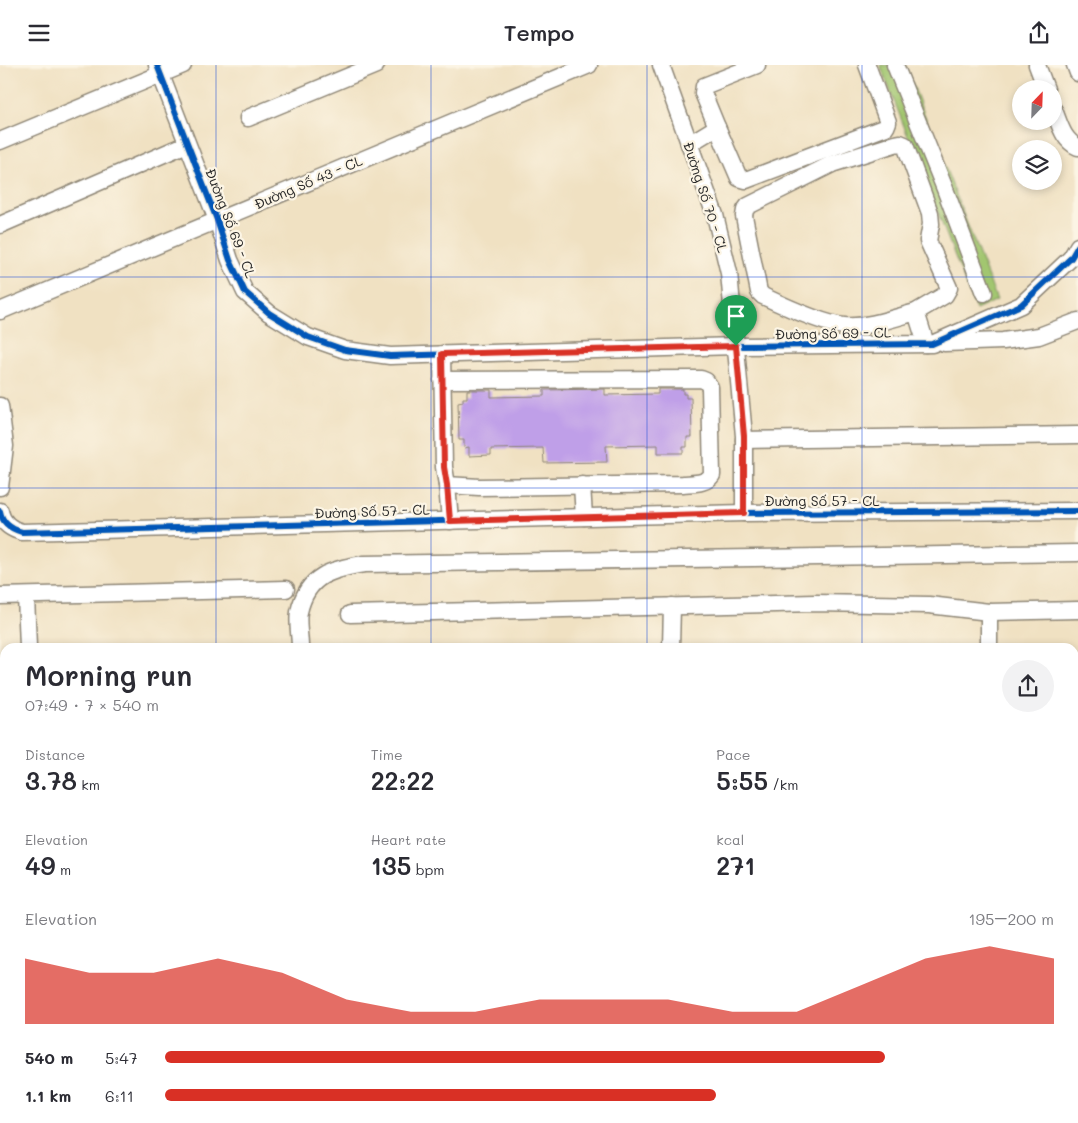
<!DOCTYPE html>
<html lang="en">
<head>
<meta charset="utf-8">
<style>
	body { margin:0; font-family:Mali,sans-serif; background:#f2f2f3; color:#2b2b33; height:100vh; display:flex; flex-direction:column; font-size:19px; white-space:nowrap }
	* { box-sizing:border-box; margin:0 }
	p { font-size:16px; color:#7c7c81 }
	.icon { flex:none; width:28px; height:28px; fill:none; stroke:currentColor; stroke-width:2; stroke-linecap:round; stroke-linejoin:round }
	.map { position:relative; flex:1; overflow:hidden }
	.panel { position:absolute; left:0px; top:578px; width:1079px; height:481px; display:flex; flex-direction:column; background:#fff; border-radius:15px 15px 0 0; box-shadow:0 2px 8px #0003 }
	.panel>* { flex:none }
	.needle { width:32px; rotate:23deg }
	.controls { position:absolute; left:1012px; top:15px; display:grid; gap:10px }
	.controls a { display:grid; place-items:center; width:50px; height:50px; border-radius:50%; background:#fff; box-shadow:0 2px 8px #0003; font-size:25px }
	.pin { position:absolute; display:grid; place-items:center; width:42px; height:42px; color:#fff; margin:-51px -21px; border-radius:50% 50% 50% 0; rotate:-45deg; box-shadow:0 0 5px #0007 }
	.pin .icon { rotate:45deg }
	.round { display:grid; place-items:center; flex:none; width:52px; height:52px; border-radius:26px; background:#f2f2f3 }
	.headline { display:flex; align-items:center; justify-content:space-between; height:85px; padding:0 25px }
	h1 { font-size:28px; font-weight:600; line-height:38px }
	.figures { display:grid; grid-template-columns:repeat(3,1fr); gap:8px; height:85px; padding:5px 25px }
	.figures div { display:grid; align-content:center }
	.figures b { font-size:25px; font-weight:600 }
	.figures small { font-size:14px; font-weight:400 }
	.figures p { font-size:14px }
	.chart { height:140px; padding:10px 25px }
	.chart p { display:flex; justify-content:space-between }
	.chart svg { width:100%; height:90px; margin-top:5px; fill:#d93025; opacity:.7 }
	ul { padding:0 25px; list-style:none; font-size:16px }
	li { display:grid; grid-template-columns:80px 60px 1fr; align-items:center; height:38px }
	li i { height:12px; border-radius:6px; background:#d93025 }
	header { display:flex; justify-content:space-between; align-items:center; height:65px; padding:0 25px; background:#fff; font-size:22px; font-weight:600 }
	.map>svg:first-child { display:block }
	.green { fill:#a2c670; stroke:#66784e }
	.building { fill:#bf9fe8 }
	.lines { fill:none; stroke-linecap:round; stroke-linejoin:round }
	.minor-casing { stroke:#8e8676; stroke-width:19 }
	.minor { stroke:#fff; stroke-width:16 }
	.cycleway-casing { stroke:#fcf5e5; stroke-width:9 }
	.cycleway { stroke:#0057b8; stroke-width:6 }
	.route-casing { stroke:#fff; stroke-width:10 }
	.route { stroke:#d93025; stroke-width:6 }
	.grid { fill:none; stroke:#1d4ed8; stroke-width:1; stroke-opacity:0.55 }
	.labels { text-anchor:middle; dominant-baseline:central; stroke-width:4.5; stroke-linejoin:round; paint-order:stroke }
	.street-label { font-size:14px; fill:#2b2b2b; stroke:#fcf5e5 }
</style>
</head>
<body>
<header><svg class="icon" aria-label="menu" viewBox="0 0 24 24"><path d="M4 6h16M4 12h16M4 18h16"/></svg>Tempo<svg class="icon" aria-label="share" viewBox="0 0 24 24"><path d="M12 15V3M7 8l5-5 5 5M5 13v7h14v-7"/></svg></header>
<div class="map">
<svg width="1078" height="1058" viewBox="0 0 1078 1058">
	<rect width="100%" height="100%" fill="#fcf5e5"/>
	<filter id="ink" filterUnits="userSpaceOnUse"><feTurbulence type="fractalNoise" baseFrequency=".02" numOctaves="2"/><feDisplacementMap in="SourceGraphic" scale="10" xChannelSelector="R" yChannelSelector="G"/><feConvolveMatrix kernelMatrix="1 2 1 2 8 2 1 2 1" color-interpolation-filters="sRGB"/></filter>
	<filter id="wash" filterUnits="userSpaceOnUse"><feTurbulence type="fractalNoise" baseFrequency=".0096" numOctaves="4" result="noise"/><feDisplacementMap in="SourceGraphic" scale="20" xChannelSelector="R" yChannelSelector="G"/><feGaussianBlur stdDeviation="1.12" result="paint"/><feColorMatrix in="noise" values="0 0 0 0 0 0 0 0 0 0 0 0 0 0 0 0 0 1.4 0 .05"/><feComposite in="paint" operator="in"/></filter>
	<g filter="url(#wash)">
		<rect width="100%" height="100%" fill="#f0e1c2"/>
		<polygon class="green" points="880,0 905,0 997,235 976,245"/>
		<g id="blocks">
			<polygon class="building" points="605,324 605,330 658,329 658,324 683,324 683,329 686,329 686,333 691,333 692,372 687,372 687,382 683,382 683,388 658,388 658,380 606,381 607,397 544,398 543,383 491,384 491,390 469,391 469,382 464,383 464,375 459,375 458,338 463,337 463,333 467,333 467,325 491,325 491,332 544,331 544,325"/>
		</g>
	</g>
	<g filter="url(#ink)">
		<use href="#blocks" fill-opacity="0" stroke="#8e8676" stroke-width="1"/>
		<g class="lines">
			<g class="minor-casing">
				<g id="minor">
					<polyline points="157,0 217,155 230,195 245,227 269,248 308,272 345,285 390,291 736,281 932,279 1021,240 1071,193 1078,181"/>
					<polyline points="661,0 715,150 729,208 744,371 744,448"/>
					<polyline points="895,0 945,124 984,228"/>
					<polyline points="1037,0 1046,24"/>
					<polyline points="1075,0 1078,8"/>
					<path d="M1054 45C1060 60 1063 75 1078 82"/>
					<polyline points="248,53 376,0"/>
					<polyline points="717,62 739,113 746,115 886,62 888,57 867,0"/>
					<polyline points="0,76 183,0"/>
					<polyline points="689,79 717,62 703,28 704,21 757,0"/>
					<polyline points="0,160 187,79"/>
					<polyline points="0,246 589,0"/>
					<path d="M916 247C894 253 867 263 844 261 824 259 782 240 763 231L759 227 744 151 745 145 748 141 832 99 895 79 900 78 905 80 930 148 931 159 928 176 949 223 945 230 916 247 926 279"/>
					<polyline points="944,278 1003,276 1039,271 1078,256"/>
					<path d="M442 289 444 402 447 420 479 422 683 419C694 418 706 419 712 410L710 322 706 316 701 314 442 315"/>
					<polyline points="0,341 5,381 0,422"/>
					<polyline points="744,375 1078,370"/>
					<polyline points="447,420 450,456"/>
					<polyline points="582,420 584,452"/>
					<path d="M0 446C2 458 11 464 22 467L744 448 1078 446"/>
					<polyline points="0,531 286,524"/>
					<polyline points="26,531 28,582"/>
					<polyline points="350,549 815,538 929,540 989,547 1078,545"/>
					<path d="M300 582C300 571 297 557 299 547 307 510 332 504 364 499L1078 488"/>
					<polyline points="671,582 672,541"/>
					<polyline points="989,582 989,547"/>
					<polyline points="1074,636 1078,636"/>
					<polyline points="1074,702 1078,702"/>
					<polyline points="1074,767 1078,767"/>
					<polyline points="0,812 5,812"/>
					<polyline points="1074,820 1078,824"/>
					<polyline points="0,832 5,831"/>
					<polyline points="0,846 5,846"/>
					<polyline points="1074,915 1078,920"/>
					<polyline points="0,982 5,981"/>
					<polyline points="0,995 5,994"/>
					<polyline points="509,1054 520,1054"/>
					<polyline points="860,1054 860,1058"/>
					<polyline points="1044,1054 1044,1058"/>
					<polyline points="256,1058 276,1055 287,1058"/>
					<polyline points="361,1058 398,1054 435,1054 442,1058"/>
				</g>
			</g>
			<use href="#minor" class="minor"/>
			<g class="cycleway-casing">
				<g id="cycleway">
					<polyline points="157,0 217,155 230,195 245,227 269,248 308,272 345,285 390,291 736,281 932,279 1021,240 1071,193 1078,181"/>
					<path d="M0 446C2 458 11 464 22 467L744 448 1078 446"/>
				</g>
			</g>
			<use href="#cycleway" class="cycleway"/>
		</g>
	</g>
	<g class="lines" filter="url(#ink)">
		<g class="route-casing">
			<polygon id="route" points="736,281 744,371 744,448 450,456 447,420 444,402 442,289"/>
		</g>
		<use href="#route" class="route"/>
	</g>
	<path class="grid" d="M216 0V582M431 0V582M647 0V582M862 0V582M0 212H1078M0 423H1078M0 635H5M1074 635H1078M0 846H5M1074 846H1078M216 1054V1058M431 1054V1058M647 1054V1058M862 1054V1058"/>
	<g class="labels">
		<g class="street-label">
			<text transform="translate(308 117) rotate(-23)">Đường Số 43 - CL</text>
			<text transform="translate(706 132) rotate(72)">Đường Số 70 - CL</text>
			<text transform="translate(231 158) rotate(69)">Đường Số 69 - CL</text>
			<text transform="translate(833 268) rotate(-1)">Đường Số 69 - CL</text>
			<text x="822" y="435">Đường Số 57 - CL</text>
			<text transform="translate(372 446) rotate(-2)">Đường Số 57 - CL</text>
		</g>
	</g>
</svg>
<div class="controls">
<a><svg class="needle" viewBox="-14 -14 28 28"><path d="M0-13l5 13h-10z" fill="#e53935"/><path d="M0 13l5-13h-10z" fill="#7c7c81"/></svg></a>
<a><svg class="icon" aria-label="layers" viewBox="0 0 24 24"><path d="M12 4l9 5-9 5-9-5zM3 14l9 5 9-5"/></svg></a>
</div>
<div class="pin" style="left:736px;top:281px;background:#1e9e55"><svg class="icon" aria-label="arrive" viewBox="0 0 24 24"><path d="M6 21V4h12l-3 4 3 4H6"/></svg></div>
<section class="panel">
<div class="headline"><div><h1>Morning run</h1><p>07:49 · 7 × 540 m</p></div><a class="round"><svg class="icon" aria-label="share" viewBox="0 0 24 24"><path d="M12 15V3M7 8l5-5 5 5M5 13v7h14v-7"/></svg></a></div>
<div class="figures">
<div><p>Distance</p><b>3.78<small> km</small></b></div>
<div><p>Time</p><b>22:22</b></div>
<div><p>Pace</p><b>5:55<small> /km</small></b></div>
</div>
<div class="figures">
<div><p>Elevation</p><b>49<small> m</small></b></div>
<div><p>Heart rate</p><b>135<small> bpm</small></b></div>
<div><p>kcal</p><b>271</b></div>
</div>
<div class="chart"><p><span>Elevation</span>195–200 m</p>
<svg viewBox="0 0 160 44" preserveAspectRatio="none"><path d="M0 44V12L10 19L20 19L30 12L40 19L50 32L60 38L70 38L80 32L90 32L100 32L110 38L120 38L130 25L140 12L150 6L160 12V44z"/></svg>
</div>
<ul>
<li><b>540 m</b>5:47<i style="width:81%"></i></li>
<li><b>1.1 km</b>6:11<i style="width:62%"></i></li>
</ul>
</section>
</div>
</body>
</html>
